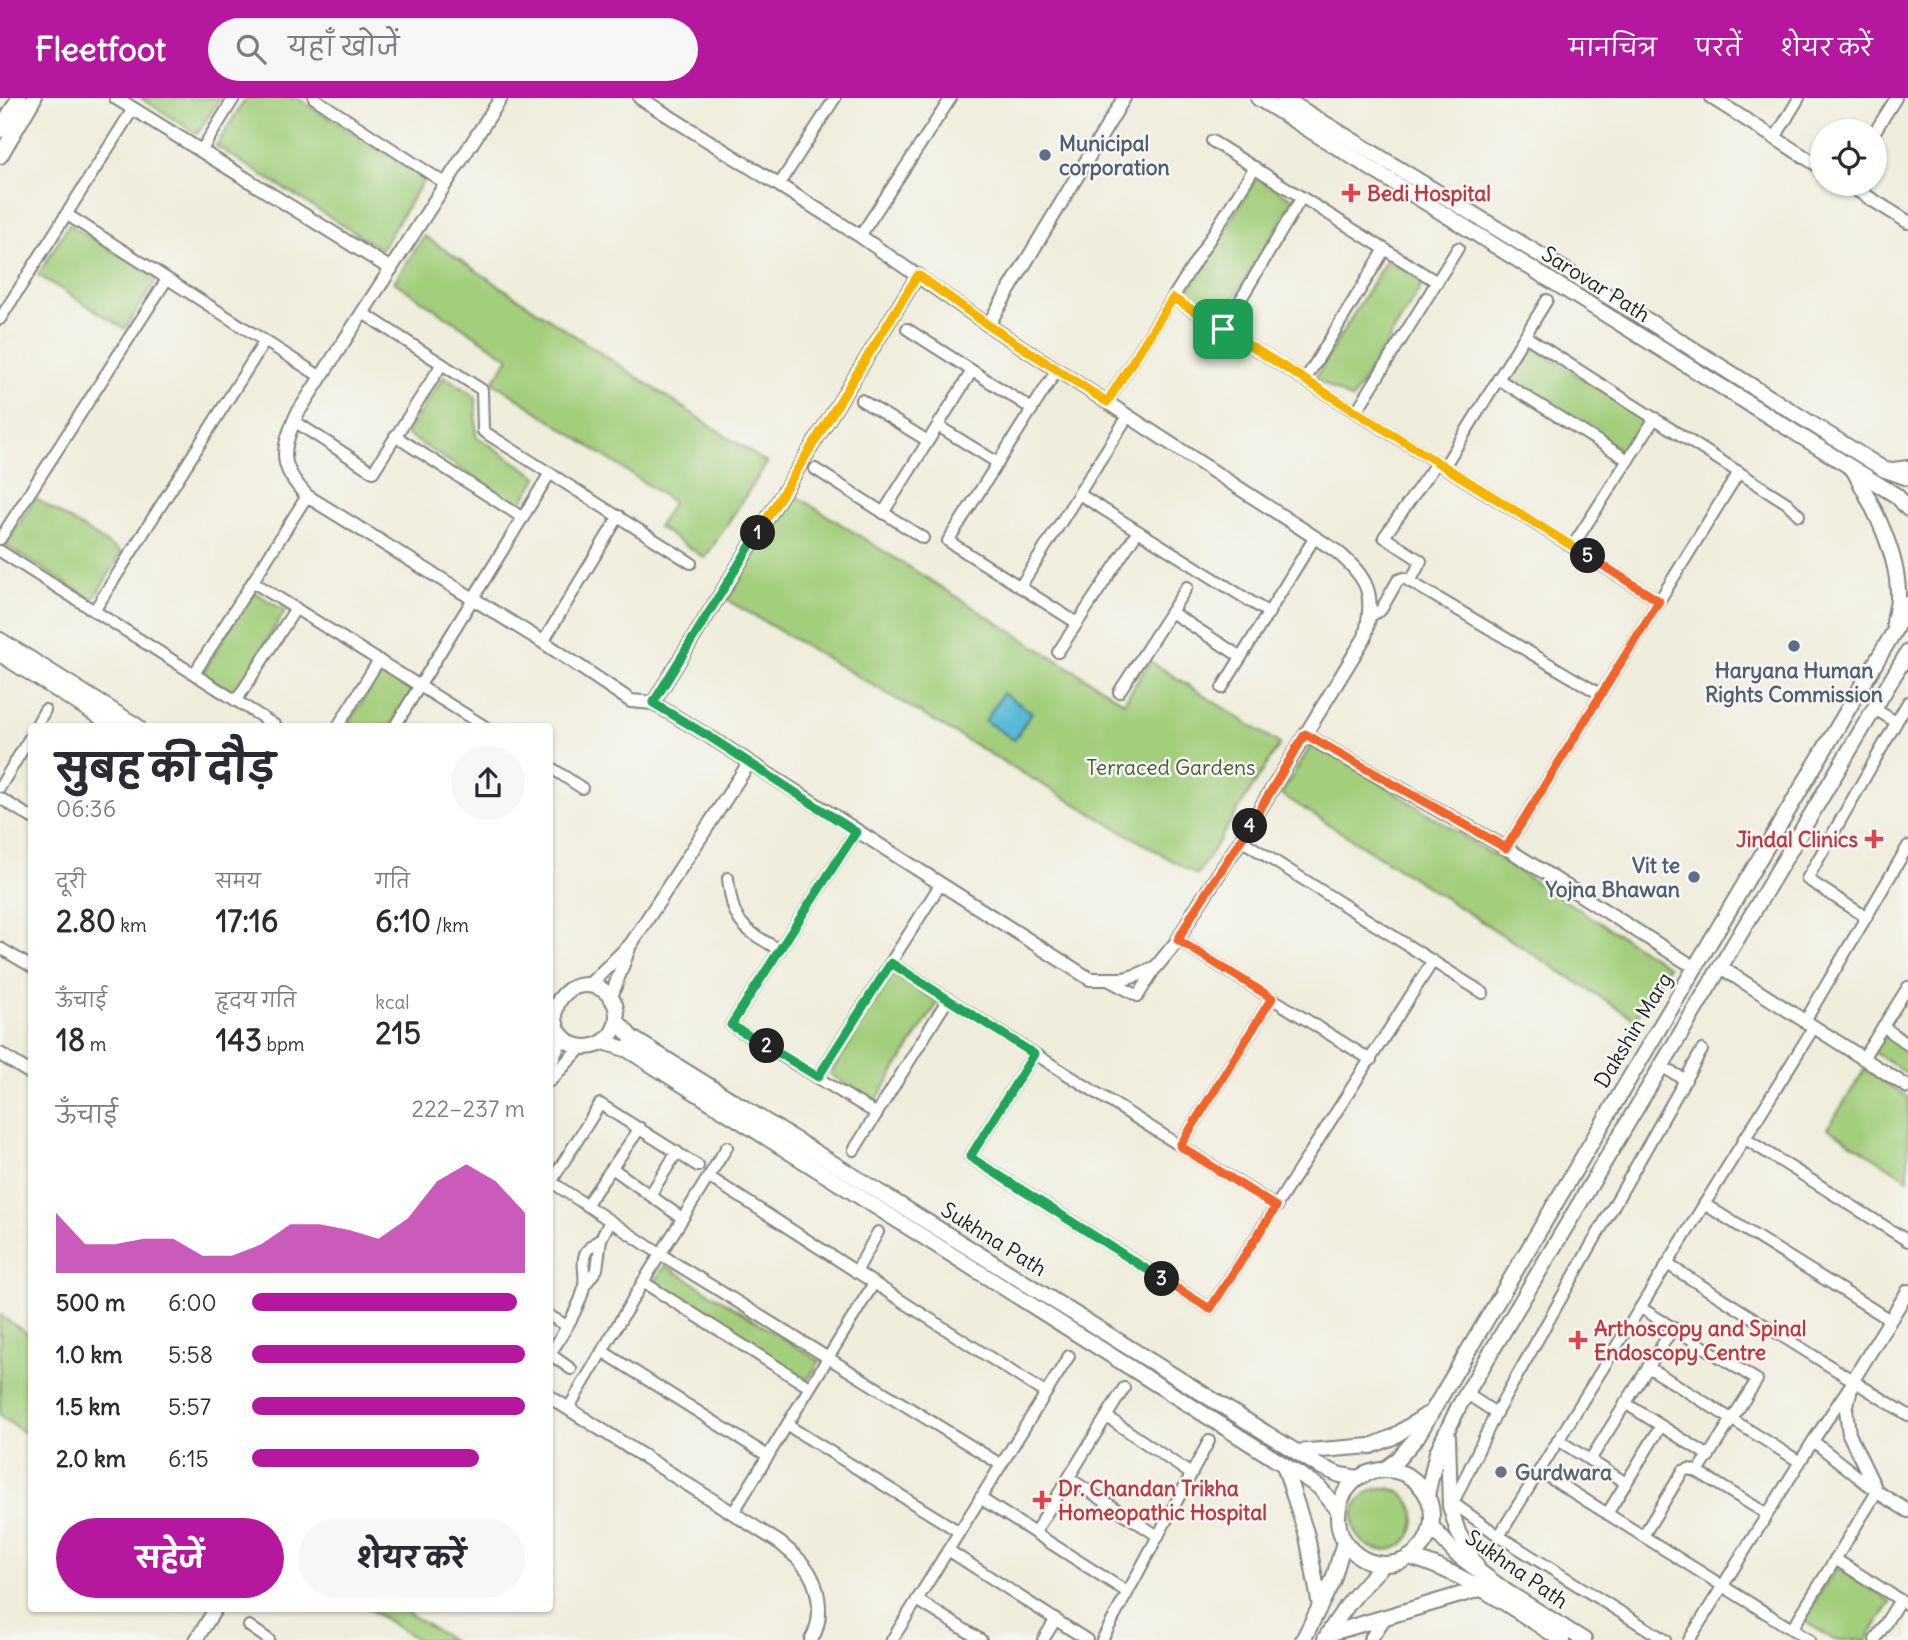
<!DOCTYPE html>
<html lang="hi">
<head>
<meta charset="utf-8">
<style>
	body { margin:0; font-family:Delius,"Playpen Sans Deva",sans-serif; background:#f7f7f7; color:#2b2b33; height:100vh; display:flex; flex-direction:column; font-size:26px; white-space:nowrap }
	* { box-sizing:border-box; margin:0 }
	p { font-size:23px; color:#7c7c81 }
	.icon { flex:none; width:38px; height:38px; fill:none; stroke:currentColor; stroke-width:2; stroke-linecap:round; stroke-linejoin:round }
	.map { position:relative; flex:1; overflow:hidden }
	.panel { position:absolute; left:28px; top:625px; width:525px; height:889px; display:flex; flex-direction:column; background:#fff; border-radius:7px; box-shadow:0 2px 5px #0004 }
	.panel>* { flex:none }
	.fabs { position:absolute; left:1810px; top:21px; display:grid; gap:14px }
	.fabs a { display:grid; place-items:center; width:77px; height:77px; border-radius:50%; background:#fff; box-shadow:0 2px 5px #0004; font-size:35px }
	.pin { position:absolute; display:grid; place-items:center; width:60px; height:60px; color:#fff; margin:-30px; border-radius:14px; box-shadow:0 4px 10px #0006 }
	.km { position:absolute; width:35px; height:35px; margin:-18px; border-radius:50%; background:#222; color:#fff; font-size:19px; line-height:35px; text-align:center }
	.round { display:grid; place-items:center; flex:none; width:74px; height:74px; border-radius:37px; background:#f7f7f7 }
	.headline { display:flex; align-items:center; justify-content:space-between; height:119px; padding:0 28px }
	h1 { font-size:38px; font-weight:700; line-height:52px }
	.figures { display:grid; grid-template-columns:repeat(3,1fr); gap:10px; height:119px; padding:7px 28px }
	.figures div { display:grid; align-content:center }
	.figures b { font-size:30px; font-weight:700 }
	.figures small { font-size:19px; font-weight:400 }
	.figures p { font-size:19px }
	.chart { height:196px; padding:14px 28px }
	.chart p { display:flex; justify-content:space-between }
	.chart svg { width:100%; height:126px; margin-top:7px; fill:#b5179e; opacity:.7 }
	.button { display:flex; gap:14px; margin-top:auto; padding:14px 28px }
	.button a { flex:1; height:80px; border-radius:42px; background:#b5179e; color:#fff; font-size:28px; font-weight:700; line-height:80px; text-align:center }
	.button a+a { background:#f7f7f7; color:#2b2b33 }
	ul { padding:0 28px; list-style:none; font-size:23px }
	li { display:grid; grid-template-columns:112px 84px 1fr; align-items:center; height:52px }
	li i { height:18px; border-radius:9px; background:#b5179e }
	header { display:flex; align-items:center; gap:42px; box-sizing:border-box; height:98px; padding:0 35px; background:#b5179e; color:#fff }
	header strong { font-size:33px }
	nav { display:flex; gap:38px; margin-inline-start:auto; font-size:24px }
	.search { width:490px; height:63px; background:#f7f7f7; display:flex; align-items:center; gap:18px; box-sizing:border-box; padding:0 24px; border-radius:38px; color:#7c7c81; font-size:26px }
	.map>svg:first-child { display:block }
	.green { fill:#a3ce7b; stroke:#60754c; stroke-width:2 }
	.water { fill:#58b9d6; stroke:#3a6a79; stroke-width:2 }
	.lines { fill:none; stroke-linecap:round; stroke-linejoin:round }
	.minor-casing { stroke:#86847c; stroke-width:14 }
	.tertiary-casing { stroke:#86847c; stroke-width:16 }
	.secondary-casing { stroke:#86847c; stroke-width:18 }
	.minor { stroke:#fff; stroke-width:10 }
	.tertiary { stroke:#fff; stroke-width:12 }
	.secondary { stroke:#fff; stroke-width:14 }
	.split-1-casing { stroke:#fff; stroke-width:14 }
	.split-2-casing { stroke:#fff; stroke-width:14 }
	.split-3-casing { stroke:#fff; stroke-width:14 }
	.split-4-casing { stroke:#fff; stroke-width:14 }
	.split-5-casing { stroke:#fff; stroke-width:14 }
	.split-6-casing { stroke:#fff; stroke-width:14 }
	.split-1 { stroke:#f5b400; stroke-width:9 }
	.split-2 { stroke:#22a559; stroke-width:9 }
	.split-3 { stroke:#22a559; stroke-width:9 }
	.split-4 { stroke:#f0652b; stroke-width:9 }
	.split-5 { stroke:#f0652b; stroke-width:9 }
	.split-6 { stroke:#f5b400; stroke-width:9 }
	.service-dot { fill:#5c6f8a; stroke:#f6f6f2; stroke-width:2.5 }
	.health-dot { fill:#e0444e; stroke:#f6f6f2; stroke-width:2.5 }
	.worship-dot { fill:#6b7280; stroke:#f6f6f2; stroke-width:2.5 }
	.labels { text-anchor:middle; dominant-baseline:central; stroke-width:5; stroke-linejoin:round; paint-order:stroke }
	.service-label { font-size:21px; font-weight:bold; fill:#4e5e75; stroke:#f6f6f2; text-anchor:start }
	.health-label { font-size:21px; font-weight:bold; fill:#be3a42; stroke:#f6f6f2; text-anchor:start }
	.street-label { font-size:21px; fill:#1c1c1c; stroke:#f6f6f2 }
	.park-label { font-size:21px; fill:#4b5a3d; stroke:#f6f6f2 }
	.worship-label { font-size:21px; font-weight:bold; fill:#5b616d; stroke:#f6f6f2; text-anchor:start }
</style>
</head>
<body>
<header>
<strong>Fleetfoot</strong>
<div class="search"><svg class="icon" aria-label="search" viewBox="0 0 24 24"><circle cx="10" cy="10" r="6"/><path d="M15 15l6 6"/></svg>यहाँ खोजें</div>
<nav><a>मानचित्र</a><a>परतें</a><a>शेयर करें</a></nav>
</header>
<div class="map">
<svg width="1908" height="1542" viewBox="0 0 1908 1542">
	<rect width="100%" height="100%" fill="#f6f6f2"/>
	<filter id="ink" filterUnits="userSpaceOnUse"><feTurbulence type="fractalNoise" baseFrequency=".0143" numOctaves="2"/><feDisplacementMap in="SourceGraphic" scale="14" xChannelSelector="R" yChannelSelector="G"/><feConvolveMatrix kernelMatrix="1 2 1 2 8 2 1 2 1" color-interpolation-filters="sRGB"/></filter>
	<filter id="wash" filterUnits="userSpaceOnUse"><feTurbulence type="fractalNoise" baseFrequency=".00686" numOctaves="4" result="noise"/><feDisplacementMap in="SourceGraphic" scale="28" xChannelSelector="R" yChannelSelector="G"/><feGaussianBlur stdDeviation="1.57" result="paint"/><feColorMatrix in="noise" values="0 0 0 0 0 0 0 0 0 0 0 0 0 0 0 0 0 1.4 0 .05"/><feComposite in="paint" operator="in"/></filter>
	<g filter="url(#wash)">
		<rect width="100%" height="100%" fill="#efeddb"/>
		<g class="green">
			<polygon points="141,0 220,0 197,36"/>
			<polygon points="246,0 297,0 425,80 381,151 216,48"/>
			<polygon points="1257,79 1294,102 1222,220 1185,197"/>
			<polygon points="69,126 157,181 125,231 38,177"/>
			<polygon points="424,138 767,365 705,460 658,429 673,404 493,284 509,260 394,184"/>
			<polygon points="1387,161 1424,184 1352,302 1315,280"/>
			<polygon points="1528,246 1647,321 1625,355 1507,281"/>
			<polygon points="444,278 476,299 476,338 538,379 519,408 406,336"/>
			<polygon points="793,396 1124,604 1150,563 1280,646 1197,777 727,502"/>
			<polygon points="35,400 122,455 93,502 6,448"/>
			<polygon points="253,493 285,513 234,596 202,576"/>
			<polygon points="381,573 413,592 391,628 347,628"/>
			<polygon points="1314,643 1668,868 1635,921 1281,696"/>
			<polygon points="893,876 938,904 875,1004 830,976"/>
			<polygon points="1884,936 1908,951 1908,976 1873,954"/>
			<polygon points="1865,971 1908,999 1908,1081 1828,1030"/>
			<polygon points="665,1167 820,1263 808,1282 654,1186"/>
			<polygon points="0,1217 31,1238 31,1339 0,1318"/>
			<circle cx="1384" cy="1421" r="31"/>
			<polygon points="1837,1469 1891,1504 1867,1542 1834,1542 1802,1522"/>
			<polygon points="367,1510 400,1510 451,1542 418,1542"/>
		</g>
		<polygon class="water" points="1003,595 1032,614 1014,642 985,623"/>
	</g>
	<g filter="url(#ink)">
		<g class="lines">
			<g class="minor-casing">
				<g id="minor">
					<polyline points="314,0 446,86"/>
					<polyline points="1874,35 1896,0"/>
					<polyline points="1775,40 1799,0"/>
					<polyline points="1212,43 1437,184"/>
					<polyline points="201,53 234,0"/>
					<polyline points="779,87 835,0"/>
					<polyline points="66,116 321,279"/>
					<polyline points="860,138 951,0"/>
					<polyline points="1173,200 1659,503"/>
					<polyline points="363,215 482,292 483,333 691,465"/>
					<polyline points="0,221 133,11"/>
					<polyline points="907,231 1032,311"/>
					<polyline points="1223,231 1302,99"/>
					<polyline points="1525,238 1787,405 1799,417"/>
					<polyline points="1057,272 948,443 1077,525"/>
					<polyline points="1498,281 1628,362"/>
					<polyline points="1305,282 1385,151"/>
					<polyline points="861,302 928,343"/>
					<polyline points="1107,304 1255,69"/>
					<polyline points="1356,314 1458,150"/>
					<polyline points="294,323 373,374 442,266"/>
					<polyline points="938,328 998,365"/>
					<polyline points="395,338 523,420"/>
					<polyline points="1444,369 1547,202"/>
					<polyline points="815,371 923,440"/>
					<polyline points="1079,396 1269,515"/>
					<polyline points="883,415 972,273"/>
					<polyline points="0,441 167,181"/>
					<polyline points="1572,449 1655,320"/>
					<polyline points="0,453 276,628"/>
					<polyline points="253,484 484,628"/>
					<polyline points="1410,484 1421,463 1384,439 1437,364"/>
					<polyline points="1020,489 1128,318"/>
					<polyline points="94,513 265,243"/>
					<polyline points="1171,514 1241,559"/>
					<polyline points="1370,518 1381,512 1398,482 1404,480 1600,596"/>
					<polyline points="543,544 619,418"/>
					<polyline points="1058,554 1138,433"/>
					<polyline points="194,576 307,398"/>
					<polyline points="1222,590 1315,439"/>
					<polyline points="1119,594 1187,489"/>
					<polyline points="236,603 296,510"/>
					<polyline points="1873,610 1896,624"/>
					<polyline points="36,628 45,612"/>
					<polyline points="338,628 379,562"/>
					<polyline points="395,628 550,375"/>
					<polyline points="550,669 582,690"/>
					<polyline points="0,689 32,636"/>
					<polyline points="0,700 32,720"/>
					<polyline points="856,734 731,927 877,1016"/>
					<polyline points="1241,742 1483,895"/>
					<polyline points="1506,750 1739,374"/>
					<path d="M728 780C733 825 741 830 780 852"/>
					<polyline points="1866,819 1807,781 1908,604"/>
					<polyline points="1178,842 1371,962"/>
					<polyline points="0,850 32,869"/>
					<polyline points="891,865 1277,1109"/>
					<polyline points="1108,882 1138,898 1156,869"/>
					<polyline points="1805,923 1908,748"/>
					<polyline points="1883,928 1908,947"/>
					<polyline points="1034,956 970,1059 1210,1211 1433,863"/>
					<polyline points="1863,960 1908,889"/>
					<polyline points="1666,971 1686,982"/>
					<polyline points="818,979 940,787"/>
					<polyline points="1744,1040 1908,1143"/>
					<polyline points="1180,1048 1272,900"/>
					<polyline points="854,1052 948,901"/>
					<polyline points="612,1070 682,1120"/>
					<polyline points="709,1079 1045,1295"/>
					<polyline points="550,1083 660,1156 1000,1366"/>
					<polyline points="551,1084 600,1006 698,1068"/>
					<polyline points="650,1097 677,1054"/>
					<polyline points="1704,1106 1890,1222"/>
					<polyline points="586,1107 640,1030"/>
					<polyline points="1667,1166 1908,1317"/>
					<polyline points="856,1174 878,1134"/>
					<polyline points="643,1184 809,1289"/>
					<polyline points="585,1187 597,1171 601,1141 610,1123"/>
					<polyline points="1641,1210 1757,1282 1698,1374"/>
					<polyline points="550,1218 567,1228"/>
					<polyline points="602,1253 768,1358"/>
					<polyline points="550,1256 571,1271"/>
					<path d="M550 1257C559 1241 570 1226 577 1209 580 1203 583 1195 584 1188 587 1167 574 1157 601 1141"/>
					<polyline points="1648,1269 1800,1364"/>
					<polyline points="1467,1296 1496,1315"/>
					<polyline points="1625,1305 1709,1358"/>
					<polyline points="568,1311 643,1184 727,1049"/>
					<polyline points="1107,1319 1191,1376"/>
					<polyline points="787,1327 958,1433"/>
					<polyline points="1558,1342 1626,1385"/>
					<polyline points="1590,1362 1673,1230"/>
					<polyline points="1539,1373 1809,1542"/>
					<polyline points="1069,1380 1158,1438"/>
					<polyline points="980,1400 1127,1494"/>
					<polyline points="733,1415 874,1185"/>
					<polyline points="1607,1416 1661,1328"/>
					<polyline points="1035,1434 1124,1290"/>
					<polyline points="1499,1438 1814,929"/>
					<polyline points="1643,1438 1683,1373 1689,1371 1698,1374 1767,1416"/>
					<polyline points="948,1452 1087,1542"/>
					<polyline points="1835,1461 1908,1507"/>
					<polyline points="917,1502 981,1542"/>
					<polyline points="249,1528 269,1542"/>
					<polyline points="1792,1531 1877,1394 1813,1343"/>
					<polyline points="892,1542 1069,1258"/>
					<polyline points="1043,1542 1056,1521"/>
					<polyline points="1102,1542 1209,1343"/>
					<polyline points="1665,1542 1499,1438 1453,1405 1496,1315 1702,952"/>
					<polyline points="1689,1542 1813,1343 1849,1289"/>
					<polyline points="1875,1542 1900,1502"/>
				</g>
			</g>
			<g class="tertiary-casing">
				<g id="tertiary">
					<polyline points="116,0 391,171"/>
					<path d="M501 0 297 316C281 353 278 367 307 398L543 544 631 603 653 605 710 639 1090 881H1124L1138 877 1156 869 1178 842 1193 815 1241 742 1365 539C1375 497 1370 481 1336 453L988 227 860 138 640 0"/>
					<polyline points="1712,0 1822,70"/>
					<polyline points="1847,86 1908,124"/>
					<polyline points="988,227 1124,0"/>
					<polyline points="1886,372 1908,369"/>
					<polyline points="653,605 918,177"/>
					<polyline points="1305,637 1506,750 1686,864"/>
					<polyline points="1725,872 1908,989"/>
					<polyline points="590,886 631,846 749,665"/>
					<polyline points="611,899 629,850"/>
					<polyline points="0,956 32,976"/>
					<polyline points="550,968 562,938"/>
					<polyline points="550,982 581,949"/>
					<polyline points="1908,1193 1853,1282 1846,1311 1849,1336 1877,1394 1908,1413"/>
					<path d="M550 1299 780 1445C787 1451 795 1457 801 1464 820 1484 825 1519 811 1542"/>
					<polyline points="196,1542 216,1510"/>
					<polyline points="1370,1542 1384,1521"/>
				</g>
			</g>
			<g class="secondary-casing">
				<g id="secondary">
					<polyline points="1258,0 1897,398 1908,411"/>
					<polyline points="1283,0 1650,224 1885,372 1908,380"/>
					<polyline points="0,32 19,0"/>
					<polyline points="0,58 34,0"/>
					<path d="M1854 373C1873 408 1899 457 1898 498 1898 507 1895 516 1894 525"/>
					<polyline points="0,542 137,628"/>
					<polyline points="0,556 114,628"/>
					<circle cx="586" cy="918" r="31"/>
					<polyline points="617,923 632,940 1319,1368 1340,1377 1358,1380"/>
					<polyline points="604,944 628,952 1319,1389 1338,1412"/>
					<polyline points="1448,1338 1450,1408 1458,1434 1477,1469"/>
					<polyline points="1296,1354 1371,1348 1393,1339 1426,1317"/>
					<polyline points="1284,1367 1307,1438 1320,1508"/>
					<circle cx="1385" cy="1419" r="47"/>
					<polyline points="1384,1372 1397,1362 1417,1339 1892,537 1908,506"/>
					<polyline points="1427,1397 1437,1354 1459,1308 1908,554"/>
					<polyline points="1431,1428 1456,1456 1507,1494 1584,1542"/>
					<path d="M1409 1459C1465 1474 1514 1512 1562 1542"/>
					<polyline points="1328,1536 1480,1491"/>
					<path d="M1325 1541C1341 1513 1361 1489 1383 1467"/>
					<polyline points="1303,1542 1333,1482 1344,1444"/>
				</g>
			</g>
			<use href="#minor" class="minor"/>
			<use href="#tertiary" class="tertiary"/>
			<use href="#secondary" class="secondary"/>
		</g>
	</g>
	<g class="lines" filter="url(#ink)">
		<g class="split-1-casing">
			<polyline id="split-1" points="758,435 918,177 988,227 1107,304 1173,200 1223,231"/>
		</g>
		<g class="split-2-casing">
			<polyline id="split-2" points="758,435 653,605 710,639 856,734 731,927 767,948"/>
		</g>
		<g class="split-3-casing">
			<polyline id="split-3" points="767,948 818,979 891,865 1034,956 970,1059 1162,1181"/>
		</g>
		<g class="split-4-casing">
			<polyline id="split-4" points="1162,1181 1210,1211 1276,1109 1180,1048 1272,900 1178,842 1193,815 1250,728"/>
		</g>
		<g class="split-5-casing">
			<polyline id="split-5" points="1250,728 1305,636 1506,750 1659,503 1588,458"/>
		</g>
		<g class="split-6-casing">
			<polyline id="split-6" points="1223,231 1588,458"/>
		</g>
		<use href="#split-1" class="split-1"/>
		<use href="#split-2" class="split-2"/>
		<use href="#split-3" class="split-3"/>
		<use href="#split-4" class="split-4"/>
		<use href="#split-5" class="split-5"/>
		<use href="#split-6" class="split-6"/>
	</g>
	<g class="service-dot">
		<circle cx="1045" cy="57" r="7"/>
		<circle cx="1794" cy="548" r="7"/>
		<circle cx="1694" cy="779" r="7"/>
	</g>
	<g class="health-dot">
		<path d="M1347.5 84.5h7v7h7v7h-7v7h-7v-7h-7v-7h7z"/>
		<path d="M1870.5 730.5h7v7h7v7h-7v7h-7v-7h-7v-7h7z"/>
		<path d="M1574.5 1231.5h7v7h7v7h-7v7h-7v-7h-7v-7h7z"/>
		<path d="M1038.5 1391.5h7v7h7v7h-7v7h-7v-7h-7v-7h7z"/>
	</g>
	<circle class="worship-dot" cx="1501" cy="1374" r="7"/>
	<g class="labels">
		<g class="service-label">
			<text x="1059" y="45">Municipal<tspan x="1059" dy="24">corporation</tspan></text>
			<text x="1794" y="572" text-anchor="middle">Haryana Human<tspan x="1794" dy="24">Rights Commission</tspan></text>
			<text x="1680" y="767" text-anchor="end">Vit te<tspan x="1680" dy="24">Yojna Bhawan</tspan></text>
		</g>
		<g class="health-label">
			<text x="1367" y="95">Bedi Hospital</text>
			<text x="1858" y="741" text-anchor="end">Jindal Clinics</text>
			<text x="1594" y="1230">Arthoscopy and Spinal<tspan x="1594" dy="24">Endoscopy Centre</tspan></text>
			<text x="1058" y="1390">Dr. Chandan Trikha<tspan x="1058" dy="24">Homeopathic Hospital</tspan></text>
		</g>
		<g class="street-label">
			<text transform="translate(1596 186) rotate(32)">Sarovar Path</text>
			<text transform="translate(1633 932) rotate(-59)">Dakshin Marg</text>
			<text transform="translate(994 1141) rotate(32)">Sukhna Path</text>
			<text transform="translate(1517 1471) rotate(35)">Sukhna Path</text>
		</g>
		<g class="park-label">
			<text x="1171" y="669">Terraced Gardens</text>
		</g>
		<g class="worship-label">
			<text x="1515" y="1374">Gurdwara</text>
		</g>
	</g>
</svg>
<div class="fabs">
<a><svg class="icon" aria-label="locate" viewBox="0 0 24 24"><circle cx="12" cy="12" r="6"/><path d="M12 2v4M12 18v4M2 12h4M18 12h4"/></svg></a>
</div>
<div class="pin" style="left:1223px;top:231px;background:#1e9e55"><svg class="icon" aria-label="arrive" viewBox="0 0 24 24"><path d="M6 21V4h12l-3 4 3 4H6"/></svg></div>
<b class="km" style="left:758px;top:435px">1</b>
<b class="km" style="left:767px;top:948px">2</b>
<b class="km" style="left:1162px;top:1181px">3</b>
<b class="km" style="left:1250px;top:728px">4</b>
<b class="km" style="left:1588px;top:458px">5</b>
<section class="panel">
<div class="headline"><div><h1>सुबह की दौड़</h1><p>06:36</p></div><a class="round"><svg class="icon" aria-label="share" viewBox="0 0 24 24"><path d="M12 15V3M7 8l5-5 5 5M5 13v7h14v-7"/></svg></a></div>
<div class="figures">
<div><p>दूरी</p><b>2.80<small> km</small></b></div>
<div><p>समय</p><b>17:16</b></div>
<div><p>गति</p><b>6:10<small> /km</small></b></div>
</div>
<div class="figures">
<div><p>ऊँचाई</p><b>18<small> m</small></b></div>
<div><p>हृदय गति</p><b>143<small> bpm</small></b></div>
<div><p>kcal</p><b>215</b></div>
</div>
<div class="chart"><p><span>ऊँचाई</span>222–237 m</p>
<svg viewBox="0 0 160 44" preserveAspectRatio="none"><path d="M0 44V23L10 34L20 34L30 32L40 32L50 38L60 38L70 34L80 27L90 27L100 29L110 32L120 25L130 12L140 6L150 12L160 23V44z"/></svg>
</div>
<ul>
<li><b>500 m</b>6:00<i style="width:97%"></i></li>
<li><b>1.0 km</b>5:58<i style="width:100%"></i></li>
<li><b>1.5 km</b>5:57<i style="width:100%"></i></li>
<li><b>2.0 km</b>6:15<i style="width:83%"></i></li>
</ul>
<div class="button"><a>सहेजें</a><a>शेयर करें</a></div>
</section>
</div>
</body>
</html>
